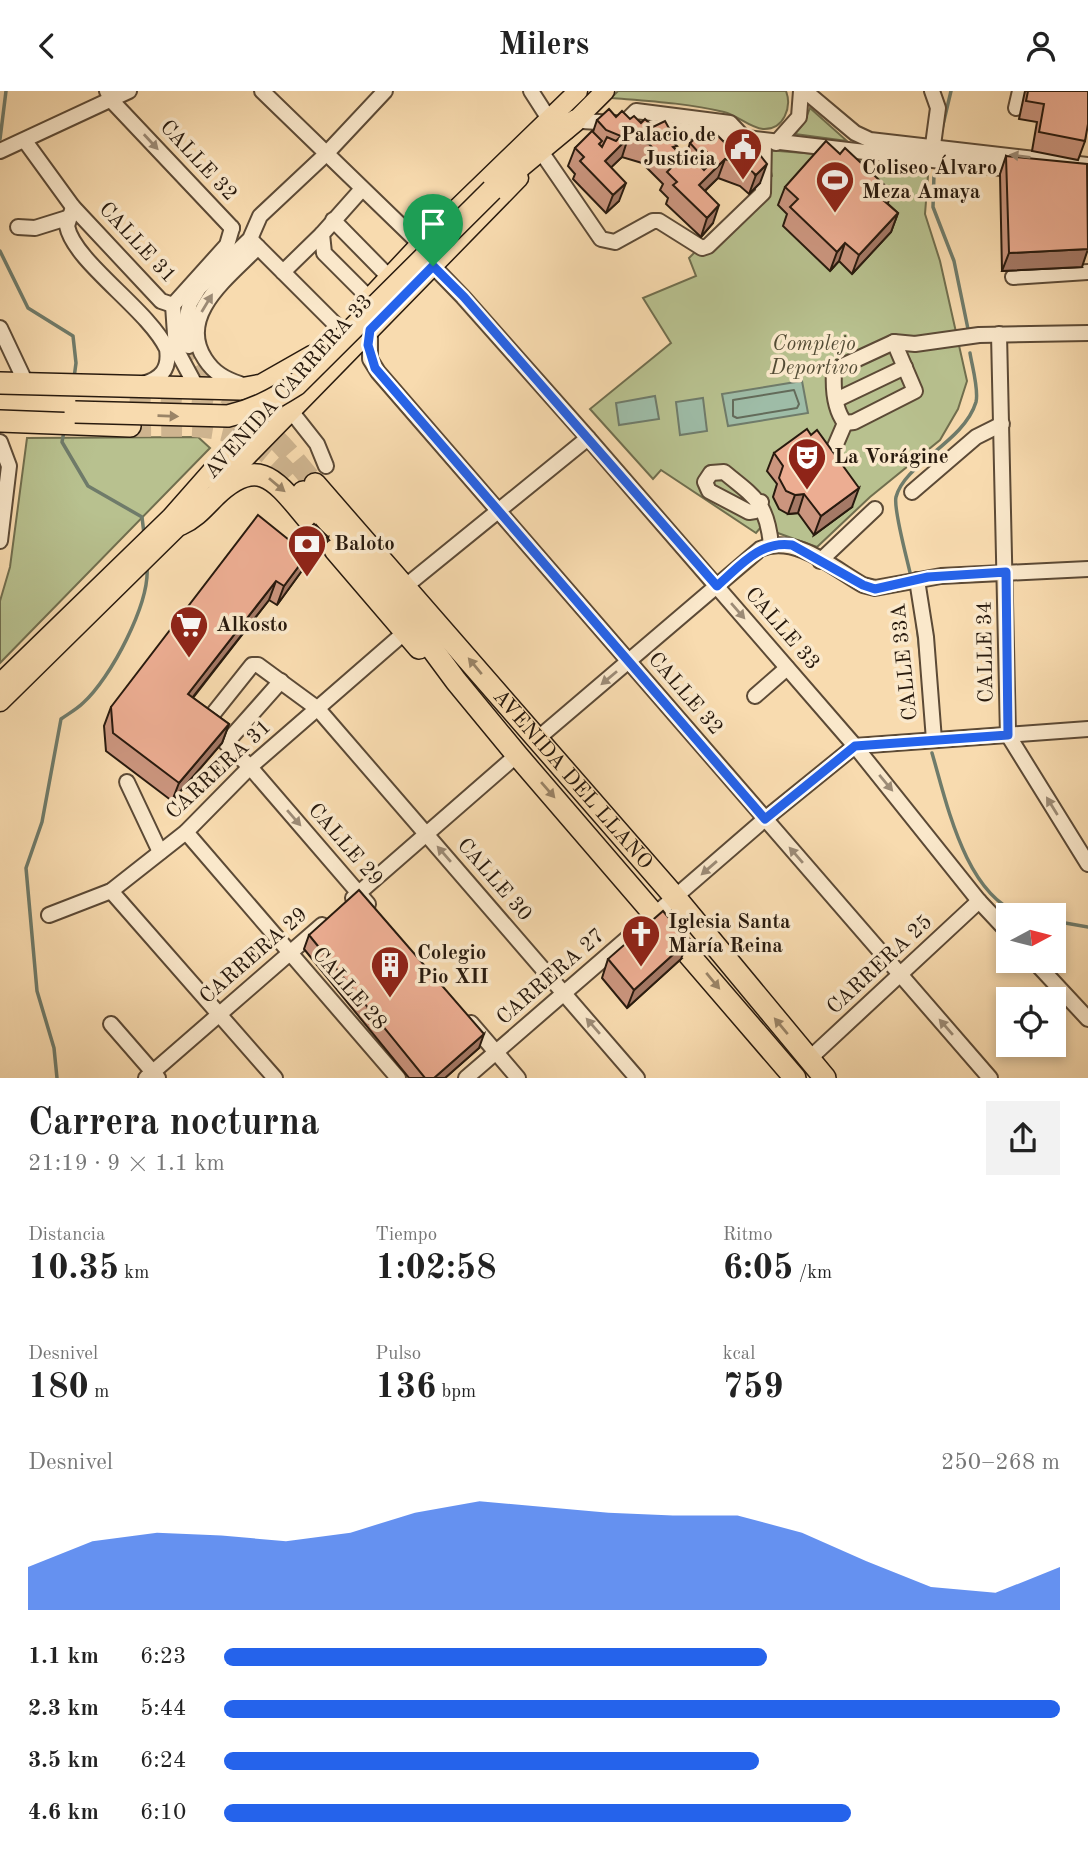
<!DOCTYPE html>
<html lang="es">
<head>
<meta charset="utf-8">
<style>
	body { margin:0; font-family:"Old Standard TT",serif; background:#f2f2f2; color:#222; height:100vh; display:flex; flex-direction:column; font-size:26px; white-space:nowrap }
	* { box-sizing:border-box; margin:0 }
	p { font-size:23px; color:#767676 }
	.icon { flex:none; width:38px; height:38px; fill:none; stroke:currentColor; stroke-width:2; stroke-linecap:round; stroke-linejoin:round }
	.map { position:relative; height:987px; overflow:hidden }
	.sheet { display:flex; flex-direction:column; background:#fff; flex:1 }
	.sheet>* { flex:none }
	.needle { width:46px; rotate:83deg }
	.buttons { position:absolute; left:996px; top:812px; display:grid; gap:14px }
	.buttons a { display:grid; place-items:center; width:70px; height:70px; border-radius:0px; background:#fff; box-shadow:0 4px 10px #0003; font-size:35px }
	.pin { position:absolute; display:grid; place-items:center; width:60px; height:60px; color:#fff; margin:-72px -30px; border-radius:50% 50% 50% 0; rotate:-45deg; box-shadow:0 0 7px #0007 }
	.pin .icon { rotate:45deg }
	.round { display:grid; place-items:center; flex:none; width:74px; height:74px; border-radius:0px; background:#f2f2f2 }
	.head { display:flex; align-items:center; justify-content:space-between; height:119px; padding:0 28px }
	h1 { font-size:38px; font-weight:700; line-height:52px }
	.metrics { display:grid; grid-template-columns:repeat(3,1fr); gap:10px; height:119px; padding:7px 28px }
	.metrics div { display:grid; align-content:center }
	.metrics b { font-size:35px; font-weight:700 }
	.metrics small { font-size:19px; font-weight:400 }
	.metrics p { font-size:19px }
	.chart { height:196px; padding:14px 28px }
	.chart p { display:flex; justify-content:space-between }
	.chart svg { width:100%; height:126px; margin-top:7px; fill:#2563eb; opacity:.7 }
	ul { padding:0 28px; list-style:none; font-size:23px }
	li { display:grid; grid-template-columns:112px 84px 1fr; align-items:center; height:52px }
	li i { height:18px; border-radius:9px; background:#2563eb }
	header { display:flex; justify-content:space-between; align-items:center; height:91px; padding:0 28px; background:#fff; font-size:32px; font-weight:700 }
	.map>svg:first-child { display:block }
	.green { fill:#b8c18f; stroke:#706e4e; stroke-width:2 }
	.water { fill:#9ebca7; stroke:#6f7b6a; stroke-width:2 }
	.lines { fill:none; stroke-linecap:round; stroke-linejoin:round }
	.shore { stroke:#636b5a; stroke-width:2 }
	.stream { stroke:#6f7b6a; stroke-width:3.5 }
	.minor-tunnel { stroke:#ceb48f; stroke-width:14; stroke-dasharray:14 7; stroke-linecap:butt }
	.highway-tunnel { stroke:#ceb48f; stroke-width:21; stroke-dasharray:21 10; stroke-linecap:butt }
	.minor-casing { stroke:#5c4a36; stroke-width:18 }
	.major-casing { stroke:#281a0e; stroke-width:21 }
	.highway-casing { stroke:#281a0e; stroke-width:24 }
	.minor { stroke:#fae8cb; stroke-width:14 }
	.major { stroke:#f8dbaf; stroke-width:18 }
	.highway { stroke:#f8dbaf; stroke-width:21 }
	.highway-bridge-casing { stroke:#281a0e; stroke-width:24; stroke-linecap:butt }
	.highway-bridge { stroke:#f8dbaf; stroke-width:21 }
	.wall { fill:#cb957e; stroke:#281a0e; stroke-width:2 }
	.shaded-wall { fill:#a57966; stroke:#281a0e; stroke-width:2 }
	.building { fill:#ecad92; stroke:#281a0e; stroke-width:2 }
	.oneway { fill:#9c8b76 }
	.oneway2 { fill:#9a8467 }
	.route-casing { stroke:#fff; stroke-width:14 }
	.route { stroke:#2563eb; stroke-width:9 }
	.labels { text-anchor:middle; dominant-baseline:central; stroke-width:7; stroke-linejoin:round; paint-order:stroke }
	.poi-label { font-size:21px; font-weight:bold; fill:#281a0e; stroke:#fae8cb; text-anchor:start }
	.street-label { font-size:21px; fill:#281a0e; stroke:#fae8cb }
	.park-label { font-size:21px; font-style:italic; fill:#534c35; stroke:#fae8cb }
</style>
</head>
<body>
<header><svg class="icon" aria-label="back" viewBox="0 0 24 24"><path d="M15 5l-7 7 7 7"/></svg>Milers<svg class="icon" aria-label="person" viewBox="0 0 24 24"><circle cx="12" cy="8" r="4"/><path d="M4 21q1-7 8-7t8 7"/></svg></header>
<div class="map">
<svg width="1088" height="987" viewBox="0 0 1088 987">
	<rect width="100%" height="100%" fill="#f8dbaf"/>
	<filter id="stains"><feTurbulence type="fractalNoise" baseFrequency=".00286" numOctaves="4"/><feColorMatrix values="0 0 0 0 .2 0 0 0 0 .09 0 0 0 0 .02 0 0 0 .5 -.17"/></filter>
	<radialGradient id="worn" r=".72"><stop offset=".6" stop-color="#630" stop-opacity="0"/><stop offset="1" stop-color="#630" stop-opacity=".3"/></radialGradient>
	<g class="green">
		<path d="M618 0H786C792 16 784 39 763 38 750 37 737 24 724 21 687 12 648 10 611 7Z"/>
		<polygon points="810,17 847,50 795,43 804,32"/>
		<polygon points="766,59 929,72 925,123 940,170 967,290 958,318 940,349 870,406 817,456 761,436 756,442 661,379 653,388 590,318 671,252 643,207 696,185 689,167 772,85"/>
		<polygon points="198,346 210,357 0,572 0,510 10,476 27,347"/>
	</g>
	<g class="water">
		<polygon points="802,290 808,322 728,335 722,303"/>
		<polygon points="655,305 659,328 619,334 616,312"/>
		<polygon points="703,307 707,340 680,344 676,311"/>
	</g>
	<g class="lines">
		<polygon class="shore" points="794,299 799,313 797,317 737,327 733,325 733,309"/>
		<g class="stream">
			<polyline points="941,42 951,0"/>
			<polyline points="0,48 6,0"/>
			<polyline points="934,83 933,116 954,170 968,238"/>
			<polyline points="0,160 28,217 73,245 76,272 74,287"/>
			<polyline points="64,340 62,351 88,395 142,426 144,443"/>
			<path d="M911 486C908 471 893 418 896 406 905 372 964 351 976 311 979 299 972 275 970 262"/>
			<polyline points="917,532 921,570"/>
			<path d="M932 662C947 713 966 807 1024 824"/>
			<polyline points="1054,830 1088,836"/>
			<path d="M57 987 54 957 37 900 26 777 42 731 61 628C68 623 77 618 83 612 111 587 150 512 147 476"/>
		</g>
		<polyline class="minor-tunnel" points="189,255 213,295 245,324"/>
		<g class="highway-tunnel">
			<path d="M130 305C168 308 212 307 246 325 274 340 295 370 315 393"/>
			<path d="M130 335C204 337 239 325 293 388"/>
		</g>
		<g class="minor-casing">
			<g id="minor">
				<polyline points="107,0 111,9 232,137"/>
				<polyline points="262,0 420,153"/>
				<polyline points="531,0 549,28 615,32"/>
				<polyline points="805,0 855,42 870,49 1088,74"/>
				<polyline points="932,0 938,17 933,54"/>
				<polyline points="1016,17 1020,0"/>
				<polyline points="624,32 636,20 730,32 744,47"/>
				<polyline points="653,36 1018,79"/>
				<polyline points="25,50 73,116 161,210 173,214"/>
				<polyline points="776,52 799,26 801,0"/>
				<polyline points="0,60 129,0"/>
				<polyline points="542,62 601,148 615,151 653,130 659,130 702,157 708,155 763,102 764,50"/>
				<polyline points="362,98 322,143 324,162 369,207"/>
				<path d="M73 116 67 135C74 171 148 218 167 258 170 278 161 288 143 293"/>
				<polyline points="333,129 389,186"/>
				<polyline points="18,136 35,137 67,127"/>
				<polyline points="253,151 340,238"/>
				<polyline points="433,175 463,206 588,347 855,655 979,810 1008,841"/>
				<polyline points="283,181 322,143"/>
				<polyline points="1013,186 1088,181"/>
				<polyline points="173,214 227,154 232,137"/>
				<polyline points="173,214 176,258 197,297"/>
				<polyline points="0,237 25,290"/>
				<polyline points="370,239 370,268 378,281 990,987"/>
				<polyline points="999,243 1008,644 1088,773"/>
				<polyline points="189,255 186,229 190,212 199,197 250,148 260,125 325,64 385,0"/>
				<path d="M240 293C225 288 214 282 205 268 176 224 230 185 258 156"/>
				<polyline points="836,309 905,276"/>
				<polyline points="291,320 317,353 326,375"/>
				<polyline points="845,332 854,331 915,300 894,251"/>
				<polyline points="0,351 9,375 0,450"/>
				<path d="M830 367 845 332C835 319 833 298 834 281L840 276 894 251 915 253 979 244 1088 242"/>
				<polyline points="912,401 976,346 1002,333"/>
				<path d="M761 411 755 420 749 421 709 400 705 391 711 382 724 381C755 406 767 412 771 454"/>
				<polyline points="820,470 875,418"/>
				<polyline points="917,489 926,546 934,649"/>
				<polyline points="407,494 588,347"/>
				<polyline points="755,605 787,577"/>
				<path d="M536 649 760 458C795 443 833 477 863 494L875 497 941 485 1088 478"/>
				<polyline points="226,652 281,590"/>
				<polyline points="127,691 160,761"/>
				<polyline points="186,741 398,987"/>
				<polyline points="111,800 275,987"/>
				<polyline points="353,807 517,664"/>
				<polyline points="368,813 250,676 210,636 209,628 252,574 258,574 318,618 637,987"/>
				<polyline points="49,824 111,800 186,741 250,676 404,542"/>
				<polyline points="1034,870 1088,928"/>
				<polyline points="471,932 518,987"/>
				<polyline points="111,933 158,987"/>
				<polyline points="809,968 979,810"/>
				<polyline points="146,987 322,834"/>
				<polyline points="466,987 765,728 855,655 1088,638"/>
			</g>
		</g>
		<g class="major-casing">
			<g id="major">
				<polyline points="565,40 605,0"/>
				<polyline points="361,216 420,153 578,0"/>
				<polyline points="218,395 519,87"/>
				<polyline points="0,592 171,426 275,308"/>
				<polyline points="0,611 191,423"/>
			</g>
		</g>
		<g class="highway-casing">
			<g id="highway">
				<polyline points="492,99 575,30"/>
				<polyline points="0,292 240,298 262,294 313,265"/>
				<polyline points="0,330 130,335"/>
				<path id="s1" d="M315 393 675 806 825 987"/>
				<polyline points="303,401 399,513 456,590 517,664 795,987"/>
				<path d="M181 433C195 427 204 416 215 405 259 363 276 390 307 427"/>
				<polyline points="335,459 419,557"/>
			</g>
		</g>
		<use href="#minor" class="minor"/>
		<use href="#major" class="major"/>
		<use href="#highway" class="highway"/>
		<g class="highway-bridge-casing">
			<path id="highway-bridge" d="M75 321 228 325C254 319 274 308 296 294L492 99"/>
		</g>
		<use href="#highway-bridge" class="highway-bridge"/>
	</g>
	<g class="wall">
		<polygon points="1025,0 1088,0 1085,50 1078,69 1032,60 1037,31 1019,28"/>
		<polygon points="616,26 630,28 653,36 668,47 675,58 683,66 687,62 690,52 710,49 724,51 737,55 760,92 749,103 740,95 718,87 705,100 713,132 701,146 666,113 668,107 660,99 663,93 642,72 622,66 611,76 619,110 606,122 573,88 575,83 568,75 575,57 593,41 597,29"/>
		<polygon points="1006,65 1082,176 1002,180 1000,83"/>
		<polygon points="785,96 888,113 898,122 891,141 852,183 839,170 830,180 783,135 787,123 778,114"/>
		<polygon points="774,362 852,416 814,444 798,422 788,423 779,418 773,406 777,393 767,380"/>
		<polygon points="305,442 328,446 321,465 309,470 277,514 269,509 193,607 229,633 222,652 172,710 106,660 104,635 111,616 300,456"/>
		<polygon points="309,844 479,957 445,987 409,987 304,858"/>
		<polygon points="608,868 681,868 627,917 602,887"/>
	</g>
	<g class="shaded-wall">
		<polygon points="628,47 622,66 598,89 605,70"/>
		<polygon points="704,58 697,76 692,81 699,62"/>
		<polygon points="725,68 718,87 692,112 699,94"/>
		<polygon points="767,73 760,92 749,103 756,84"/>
		<polygon points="626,92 619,110 606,122 613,104"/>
		<polygon points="892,101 885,120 884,110"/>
		<polygon points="719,114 713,132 701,146 707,127"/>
		<polygon points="898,122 891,141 852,183 859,164"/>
		<polygon points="845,152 839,170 830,180 837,161"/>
		<polygon points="1088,158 1082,176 1002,180 1009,162"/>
		<polygon points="859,397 852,416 814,444 821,425"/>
		<polygon points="804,403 798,422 788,423 795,404"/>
		<polygon points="328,446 321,465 309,470 277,514 284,495 316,452"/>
		<polygon points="276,490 269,509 181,621 188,603"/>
		<polygon points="229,633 222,652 172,710 179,692"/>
		<polygon points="688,850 681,868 627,917 634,899"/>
		<polygon points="484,943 479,957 445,987 434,987"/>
	</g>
	<g class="building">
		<polygon points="1028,0 1088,0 1088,33 1085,50 1039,41 1044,13 1026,10"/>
		<polygon points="609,18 616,26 622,20 630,28 634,25 641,32 645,28 653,36 665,30 671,41 666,44 677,55 673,56 683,66 687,61 704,79 714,69 704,58 699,62 690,52 702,41 710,49 716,43 724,51 728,47 737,55 741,51 749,59 753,55 767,73 756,84 747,76 725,68 699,94 719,114 707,127 673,94 677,91 667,81 671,77 649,53 628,47 605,70 626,92 613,104 580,70 584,66 575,57 592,40 602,50 599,53 602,56 607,46 616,50 621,45 606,39 597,29"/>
		<polygon points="826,50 840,63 845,57 892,101 884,110 898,122 859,164 845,152 837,161 790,116 798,108 785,96"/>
		<polygon points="1006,65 1087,73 1088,158 1009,162"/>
		<polygon points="807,338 811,344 817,339 859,397 821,425 804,403 795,404 786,400 779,387 783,375 774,362"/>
		<polygon points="258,424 299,457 309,448 305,442 314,433 328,446 316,452 284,495 276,490 188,603 229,633 179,692 113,642 111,616"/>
		<polygon points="359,799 484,943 434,987 425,987 309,844"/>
		<polygon points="663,820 688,850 634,899 608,868"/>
	</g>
	<defs><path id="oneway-solid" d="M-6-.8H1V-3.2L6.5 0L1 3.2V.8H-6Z" transform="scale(1.75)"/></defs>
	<g class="oneway">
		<use href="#oneway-solid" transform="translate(151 51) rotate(47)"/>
		<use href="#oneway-solid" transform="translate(1020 65) rotate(-173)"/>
		<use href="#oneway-solid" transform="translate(207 212) rotate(-59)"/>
		<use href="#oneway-solid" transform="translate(738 520) rotate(49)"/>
		<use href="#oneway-solid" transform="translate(609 587) rotate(140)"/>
		<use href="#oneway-solid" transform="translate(886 692) rotate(50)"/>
		<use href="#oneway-solid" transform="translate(1052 715) rotate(-122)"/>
		<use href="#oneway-solid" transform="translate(294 727) rotate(49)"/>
		<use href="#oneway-solid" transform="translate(444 763) rotate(-131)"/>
		<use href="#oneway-solid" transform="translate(796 764) rotate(-131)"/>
		<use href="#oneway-solid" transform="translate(709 777) rotate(139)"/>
		<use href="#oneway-solid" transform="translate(593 935) rotate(-131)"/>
		<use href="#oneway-solid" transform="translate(946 936) rotate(-131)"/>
	</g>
	<g class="oneway2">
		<use href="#oneway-solid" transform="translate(168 325) rotate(2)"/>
		<use href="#oneway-solid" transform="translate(277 394) rotate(40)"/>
		<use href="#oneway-solid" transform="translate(475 575) rotate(-130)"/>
		<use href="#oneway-solid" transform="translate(548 699) rotate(49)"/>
		<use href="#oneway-solid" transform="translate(713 890) rotate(50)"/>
		<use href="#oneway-solid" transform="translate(781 935) rotate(-130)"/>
	</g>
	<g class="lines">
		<g class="route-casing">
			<path id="route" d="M433 175 464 206 717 495C739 476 760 449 792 454L863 494 875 498 928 486 1006 481 1008 644 855 655 765 728 375 277 368 254 370 239Z"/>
		</g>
		<use href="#route" class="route"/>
	</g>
	<defs>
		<g id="civic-pin" transform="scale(2.0125)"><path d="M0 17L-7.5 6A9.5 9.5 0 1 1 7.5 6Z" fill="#8f2418" stroke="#fae8cb"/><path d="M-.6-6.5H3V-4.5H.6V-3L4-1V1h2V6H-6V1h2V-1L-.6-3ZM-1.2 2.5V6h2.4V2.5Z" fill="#fff"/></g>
		<g id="stadium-pin" transform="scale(2.0125)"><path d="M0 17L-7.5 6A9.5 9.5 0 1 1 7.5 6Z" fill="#8f2418" stroke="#fae8cb"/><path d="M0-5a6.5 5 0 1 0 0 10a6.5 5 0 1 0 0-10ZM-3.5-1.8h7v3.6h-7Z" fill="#fff"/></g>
		<g id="theatre-pin" transform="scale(2.0125)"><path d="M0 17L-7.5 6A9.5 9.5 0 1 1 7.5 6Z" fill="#8f2418" stroke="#fae8cb"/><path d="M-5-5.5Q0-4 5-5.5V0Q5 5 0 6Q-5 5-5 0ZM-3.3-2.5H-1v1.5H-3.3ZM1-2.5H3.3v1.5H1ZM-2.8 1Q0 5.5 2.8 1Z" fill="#fff"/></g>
		<g id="bank-pin" transform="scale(2.0125)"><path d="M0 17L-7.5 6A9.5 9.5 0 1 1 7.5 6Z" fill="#8f2418" stroke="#fae8cb"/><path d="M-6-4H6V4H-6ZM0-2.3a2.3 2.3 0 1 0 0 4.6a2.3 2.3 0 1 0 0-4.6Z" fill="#fff"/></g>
		<g id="supermarket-pin" transform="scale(2.0125)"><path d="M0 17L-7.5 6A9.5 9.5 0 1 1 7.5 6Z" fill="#8f2418" stroke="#fae8cb"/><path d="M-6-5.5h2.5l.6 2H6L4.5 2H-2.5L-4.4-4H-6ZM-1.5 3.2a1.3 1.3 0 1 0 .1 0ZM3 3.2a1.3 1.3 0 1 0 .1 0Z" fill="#fff"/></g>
		<g id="church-pin" transform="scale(2.0125)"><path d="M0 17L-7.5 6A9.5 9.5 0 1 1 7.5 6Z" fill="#8f2418" stroke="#fae8cb"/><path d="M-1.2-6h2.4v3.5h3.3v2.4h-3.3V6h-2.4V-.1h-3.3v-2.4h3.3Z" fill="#fff"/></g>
		<g id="building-pin" transform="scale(2.0125)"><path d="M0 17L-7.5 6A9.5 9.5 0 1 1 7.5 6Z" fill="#8f2418" stroke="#fae8cb"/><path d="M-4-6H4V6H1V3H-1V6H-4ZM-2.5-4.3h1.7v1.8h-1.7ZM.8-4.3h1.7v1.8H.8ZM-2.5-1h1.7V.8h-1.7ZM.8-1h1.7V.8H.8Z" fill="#fff"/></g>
	</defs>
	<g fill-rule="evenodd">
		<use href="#civic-pin" x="743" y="56"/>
		<use href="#stadium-pin" x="835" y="89"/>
		<use href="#theatre-pin" x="807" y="366"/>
		<use href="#bank-pin" x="307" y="453"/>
		<use href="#supermarket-pin" x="189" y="534"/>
		<use href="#church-pin" x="641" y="843"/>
		<use href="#building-pin" x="390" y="874"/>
	</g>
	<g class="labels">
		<g class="poi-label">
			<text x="716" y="44" text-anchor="end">Palacio de<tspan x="716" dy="24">Justicia</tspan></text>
			<text x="862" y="77">Coliseo Álvaro<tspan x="862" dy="24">Meza Amaya</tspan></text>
			<text x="834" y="366">La Vorágine</text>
			<text x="334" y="453">Baloto</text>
			<text x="216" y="534">Alkosto</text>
			<text x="668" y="831">Iglesia Santa<tspan x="668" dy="24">María Reina</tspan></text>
			<text x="417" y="862">Colegio<tspan x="417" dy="24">Pio XII</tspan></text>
		</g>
		<g class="street-label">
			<text transform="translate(198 70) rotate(47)">CALLE 32</text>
			<text transform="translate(137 152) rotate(47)">CALLE 31</text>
			<text transform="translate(289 296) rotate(-48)">AVENIDA CARRERA 33</text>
			<text transform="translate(782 538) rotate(49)">CALLE 33</text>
			<text transform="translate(986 561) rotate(-91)">CALLE 34</text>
			<text transform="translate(905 571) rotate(-96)">CALLE 33A</text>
			<text transform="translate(685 603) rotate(49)">CALLE 32</text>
			<text transform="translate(219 679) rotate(-43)">CARRERA 31</text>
			<text stroke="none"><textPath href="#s1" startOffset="392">AVENIDA DEL LLANO</textPath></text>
			<text transform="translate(345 754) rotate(49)">CALLE 29</text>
			<text transform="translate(494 789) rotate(49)">CALLE 30</text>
			<text transform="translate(254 865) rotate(-41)">CARRERA 29</text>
			<text transform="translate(880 874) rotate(-43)">CARRERA 25</text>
			<text transform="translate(551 886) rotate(-41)">CARRERA 27</text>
			<text transform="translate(349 898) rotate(49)">CALLE 28</text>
		</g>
		<g class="park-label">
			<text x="814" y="253">Complejo<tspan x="814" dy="24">Deportivo</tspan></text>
		</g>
	</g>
	<rect width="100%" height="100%" filter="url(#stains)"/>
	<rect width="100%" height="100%" fill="url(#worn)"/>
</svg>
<div class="buttons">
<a><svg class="needle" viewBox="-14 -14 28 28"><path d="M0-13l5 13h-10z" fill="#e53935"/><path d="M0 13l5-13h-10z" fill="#767676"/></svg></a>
<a><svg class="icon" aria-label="locate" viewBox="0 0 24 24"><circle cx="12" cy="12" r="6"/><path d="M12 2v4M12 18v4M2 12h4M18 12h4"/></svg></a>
</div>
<div class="pin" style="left:433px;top:175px;background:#1e9e55"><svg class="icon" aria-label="arrive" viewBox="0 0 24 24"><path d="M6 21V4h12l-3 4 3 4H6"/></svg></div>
</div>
<section class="sheet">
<div class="head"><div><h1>Carrera nocturna</h1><p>21:19 · 9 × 1.1 km</p></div><a class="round"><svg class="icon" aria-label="share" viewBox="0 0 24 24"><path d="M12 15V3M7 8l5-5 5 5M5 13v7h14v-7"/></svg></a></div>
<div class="metrics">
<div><p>Distancia</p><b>10.35<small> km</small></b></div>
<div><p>Tiempo</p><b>1:02:58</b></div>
<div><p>Ritmo</p><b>6:05<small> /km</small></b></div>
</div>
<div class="metrics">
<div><p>Desnivel</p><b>180<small> m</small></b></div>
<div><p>Pulso</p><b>136<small> bpm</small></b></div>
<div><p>kcal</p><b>759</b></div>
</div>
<div class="chart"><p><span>Desnivel</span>250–268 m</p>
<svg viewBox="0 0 160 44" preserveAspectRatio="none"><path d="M0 44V29L10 20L20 17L30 18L40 20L50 17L60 10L70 6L80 8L90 10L100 11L110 11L120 17L130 27L140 36L150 38L160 29V44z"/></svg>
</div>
<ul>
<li><b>1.1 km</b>6:23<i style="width:65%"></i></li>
<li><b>2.3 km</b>5:44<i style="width:100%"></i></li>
<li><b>3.5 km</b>6:24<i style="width:64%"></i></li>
<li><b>4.6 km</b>6:10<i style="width:75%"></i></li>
</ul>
</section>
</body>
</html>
